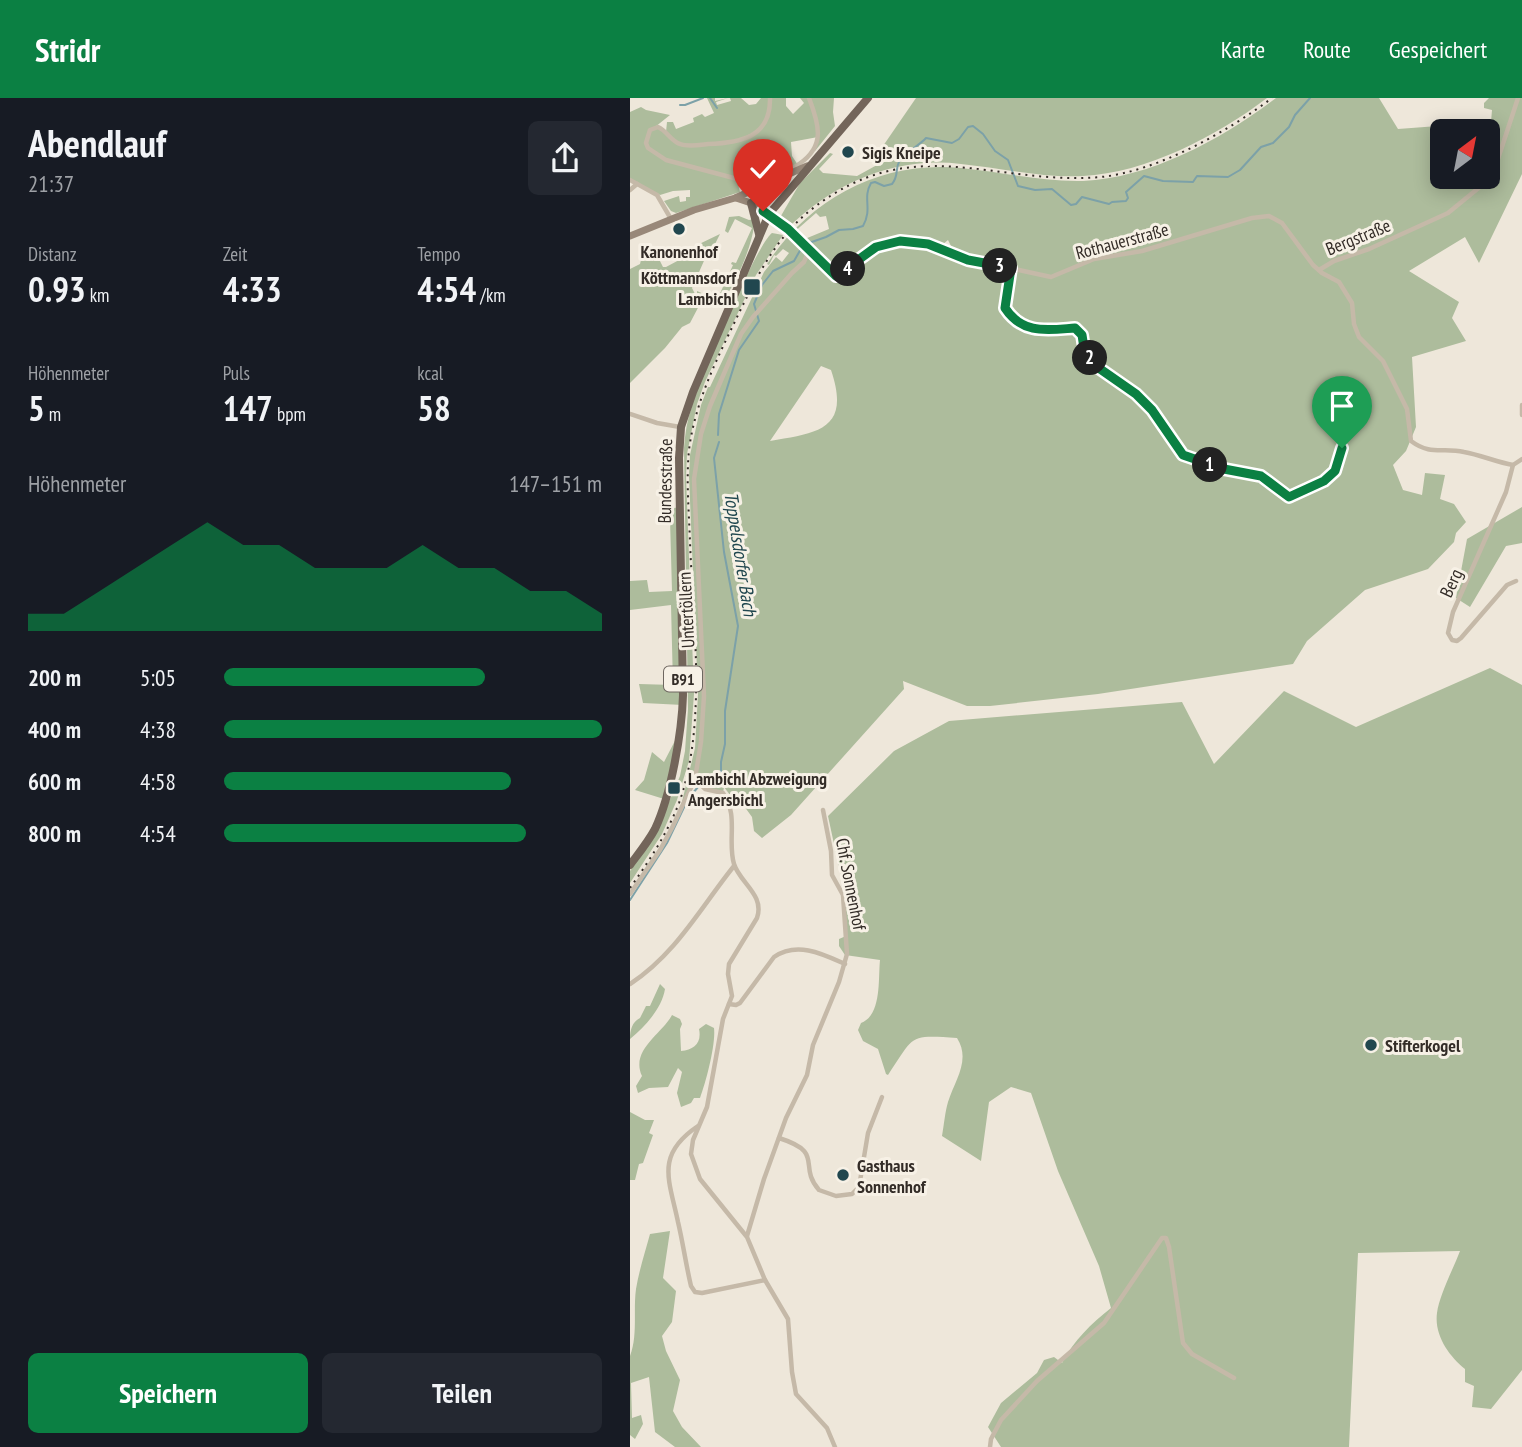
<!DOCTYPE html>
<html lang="de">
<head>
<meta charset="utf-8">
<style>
	body { margin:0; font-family:"PT Sans Narrow",sans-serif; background:#242831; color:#f1f3f6; height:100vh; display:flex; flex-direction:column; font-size:26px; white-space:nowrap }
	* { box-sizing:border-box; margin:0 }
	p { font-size:23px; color:#9ea1a6 }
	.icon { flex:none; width:38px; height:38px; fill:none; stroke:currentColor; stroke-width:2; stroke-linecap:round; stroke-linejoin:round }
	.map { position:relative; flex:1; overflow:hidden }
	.sheet { display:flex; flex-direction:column; background:#171b24; width:630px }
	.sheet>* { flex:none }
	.needle { width:46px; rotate:32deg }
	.controls { position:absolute; left:800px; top:21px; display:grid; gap:14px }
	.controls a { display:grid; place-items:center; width:70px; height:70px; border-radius:10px; background:#171b24; box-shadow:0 4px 18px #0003; font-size:35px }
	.pin { position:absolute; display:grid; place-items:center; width:60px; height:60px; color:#fff; margin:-72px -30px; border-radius:50% 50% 50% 0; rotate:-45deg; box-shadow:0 0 7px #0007 }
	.pin .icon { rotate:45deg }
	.km { position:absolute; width:35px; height:35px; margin:-18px; border-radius:50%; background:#222; color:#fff; font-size:19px; line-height:35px; text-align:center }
	.round { display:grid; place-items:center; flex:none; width:74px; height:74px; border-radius:10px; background:#242831 }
	.headline { display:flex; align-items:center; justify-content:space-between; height:119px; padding:0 28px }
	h1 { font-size:38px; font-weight:600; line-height:52px }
	.stats { display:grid; grid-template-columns:repeat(3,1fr); gap:10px; height:119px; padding:7px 28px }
	.stats div { display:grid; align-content:center }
	.stats b { font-size:35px; font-weight:600 }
	.stats small { font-size:19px; font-weight:400 }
	.stats p { font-size:19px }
	.chart { height:196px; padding:14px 28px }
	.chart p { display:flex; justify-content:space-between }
	.chart svg { width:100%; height:126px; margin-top:7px; fill:#0b8043; opacity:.7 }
	.action { display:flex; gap:14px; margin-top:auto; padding:14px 28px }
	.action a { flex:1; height:80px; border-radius:10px; background:#0b8043; color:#fff; font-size:28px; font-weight:600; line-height:80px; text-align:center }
	.action a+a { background:#242831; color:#f1f3f6 }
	ul { padding:0 28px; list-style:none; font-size:23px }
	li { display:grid; grid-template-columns:112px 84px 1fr; align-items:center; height:52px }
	li i { height:18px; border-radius:9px; background:#0b8043 }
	header { display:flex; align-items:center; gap:42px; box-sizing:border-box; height:98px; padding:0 35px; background:#0b8043; color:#fff }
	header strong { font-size:33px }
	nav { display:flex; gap:38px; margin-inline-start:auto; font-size:24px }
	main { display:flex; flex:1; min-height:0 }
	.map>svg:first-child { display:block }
	.green { fill:#adbc9c; fill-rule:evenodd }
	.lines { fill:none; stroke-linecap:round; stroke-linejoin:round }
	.stream { stroke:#7ca1a8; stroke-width:2 }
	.street { stroke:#c5b9a8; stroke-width:4.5 }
	.secondary { stroke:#988879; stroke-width:7 }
	.primary { stroke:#73655a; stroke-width:8 }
	.rail { stroke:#332c27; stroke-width:2; stroke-dasharray:2 5; stroke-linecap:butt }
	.route-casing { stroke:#fff; stroke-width:14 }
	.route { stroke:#0b8043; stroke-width:9 }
	.poi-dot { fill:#21474f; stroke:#f7f1e6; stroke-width:2.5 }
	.labels { text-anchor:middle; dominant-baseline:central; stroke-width:6; stroke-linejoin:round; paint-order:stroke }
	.shield { fill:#f7f1e6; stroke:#6e6760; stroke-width:2 }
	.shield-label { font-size:16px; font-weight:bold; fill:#332c27 }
	.poi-label { font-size:18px; font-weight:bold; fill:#332c27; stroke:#f7f1e6; text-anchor:start }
	.street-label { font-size:18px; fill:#332c27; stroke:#f7f1e6 }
	.water-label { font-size:19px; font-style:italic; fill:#21474f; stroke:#f7f1e6 }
</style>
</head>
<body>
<header>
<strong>Stridr</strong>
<nav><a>Karte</a><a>Route</a><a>Gespeichert</a></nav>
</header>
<main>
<section class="sheet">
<div class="headline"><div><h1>Abendlauf</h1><p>21:37</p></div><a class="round"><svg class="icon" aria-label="share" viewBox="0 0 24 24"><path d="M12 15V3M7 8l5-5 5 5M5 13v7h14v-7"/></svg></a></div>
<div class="stats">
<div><p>Distanz</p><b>0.93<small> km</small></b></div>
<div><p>Zeit</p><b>4:33</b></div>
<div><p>Tempo</p><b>4:54<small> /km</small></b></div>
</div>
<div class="stats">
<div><p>Höhenmeter</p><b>5<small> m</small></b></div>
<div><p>Puls</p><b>147<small> bpm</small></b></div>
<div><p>kcal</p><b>58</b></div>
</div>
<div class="chart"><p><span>Höhenmeter</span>147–151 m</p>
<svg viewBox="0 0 160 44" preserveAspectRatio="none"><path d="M0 44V38L10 38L20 30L30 22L40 14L50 6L60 14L70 14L80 22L90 22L100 22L110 14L120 22L130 22L140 30L150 30L160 38V44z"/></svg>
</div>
<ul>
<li><b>200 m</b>5:05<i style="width:69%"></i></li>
<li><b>400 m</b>4:38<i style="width:100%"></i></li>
<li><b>600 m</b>4:58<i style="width:76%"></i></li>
<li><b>800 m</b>4:54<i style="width:80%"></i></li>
</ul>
<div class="action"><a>Speichern</a><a>Teilen</a></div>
</section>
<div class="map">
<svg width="892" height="1349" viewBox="0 0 892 1349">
	<rect width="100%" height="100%" fill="#eee7da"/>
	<g class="green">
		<polygon points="77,0 85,0 85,3 98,0 86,4 87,7 101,3 100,0 111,0 119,7 126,6 131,0 156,0 156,8 163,16 174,5 170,0 204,0 203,14 205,28 185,53 184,50 188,39 161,44 162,58 168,67 137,83 120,89 117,83 108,86 110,94 46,115 41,113 34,103 49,98 50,104 56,103 56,99 60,99 60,92 43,93 30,97 0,82 0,14 11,9 16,12 40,17 25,29 36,34 37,24 43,24 46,31 64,24 63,20 72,16 75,19 84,15"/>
		<path d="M286 0H637C587 38 516 75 453 78 412 80 371 70 331 66 265 58 203 85 157 131L148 123 170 85 200 55 203 56 189 71 193 75 227 78 247 67 246 62 241 57 253 48Z"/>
		<path d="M646 0H749L768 31 861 24 862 12 854 10V5L859 0H892V76L849 165 835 139 779 173 829 204 822 220 836 243 782 259 786 329 776 353 763 367 773 392 792 397 795 375 815 377 810 401 824 406 836 424 826 435 824 444 798 471 735 492 677 543 663 566 468 596 360 608H337L273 583 274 591 161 717 132 740 124 733 122 719 106 697H100L94 689 93 695 79 693 65 681 51 708 65 650 68 596 59 378 60 357 71 307 78 289H80L134 174 146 159 152 164 159 155 153 151 146 158 144 157 139 167 137 166C180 100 252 62 331 70 372 74 411 84 453 83 521 80 592 41 646 0ZM812 33H858V79H812ZM186 115 190 119 196 118 199 131 170 143 163 135ZM265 140H288L312 147 318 142 321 148 319 152C274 145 266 139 225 165V163L239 149ZM191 268 201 272C221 331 189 335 140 343Z"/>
		<path d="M109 118 119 122 124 121C126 140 105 189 92 203 85 206 73 202 67 197V193L87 202 103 167 101 166 102 164 106 165 122 130 105 121 98 135 95 133 99 119Z"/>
		<path d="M142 135 153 137 126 177 75 284 67 306 57 356 56 378 64 596 59 663 47 702 32 736 0 785V773L24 739 50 678 55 653 58 611 54 350C55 336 57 322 62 308 70 281 126 147 142 135Z"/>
		<polygon points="90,136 82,152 77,156 62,190 70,206 60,225 52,229 35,250 0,285 0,171 10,166 13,154 23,149 33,169 36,169 66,153 65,148"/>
		<polygon points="50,409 53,607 13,605 9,586 43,587 41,507 0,512 0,483 17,482 19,494 42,493 40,421 44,410"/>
		<polygon points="892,409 892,445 876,448 840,509 826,500 837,441"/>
		<path d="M860 570 892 587V1272L861 1311 842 1309 844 1288 835 1284V1271C819 1258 804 1237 807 1215 809 1198 824 1169 830 1153L728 1155 719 1349H371L358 1329 371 1305 407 1275 414 1262 424 1259 432 1265C444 1242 461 1226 481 1210L469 1168 428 1073 401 995 381 989 359 1004 351 1063 312 1038C314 1027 315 1014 318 1004 325 982 341 962 327 940 278 937 285 937 258 977L256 976 248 951 233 943 228 932 231 925C252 917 248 881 250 862L215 857 209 848V841L216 838V802L198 718 264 653 319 623 552 604 584 666 654 593 726 629Z"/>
		<polygon points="51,631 34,701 5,692 14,682 22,654 34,664"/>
		<path d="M30 886 35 891C32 910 15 929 0 941 0 932 2 924 10 920L16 908H20Z"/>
		<path d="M42 917 50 921 52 926 50 931 51 953C64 952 72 945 69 931L76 926 84 930C86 946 76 984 70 1000H64L61 1005 51 1009 47 995 52 974 48 970 38 989 19 990 8 995 6 988 12 978C0 952 32 936 42 917Z"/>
		<polygon points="0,1014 15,1022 24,1022 19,1035 23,1037 13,1065 9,1066 5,1082 0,1082"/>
		<path d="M40 1133 33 1180 46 1193 42 1224 32 1238 36 1253 50 1282 43 1313 52 1329 71 1349H45L25 1334 19 1279 1 1285 2 1320 11 1317 13 1326 5 1341 0 1337V1258C8 1237 3 1213 6 1191 9 1173 15 1154 20 1136Z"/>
	</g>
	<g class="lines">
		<g class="stream">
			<polyline points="80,0 87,10"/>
			<polyline points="50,7 55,7 73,0"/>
			<path d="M176 146 196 139 209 132 223 131 233 128C243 110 232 101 241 85L245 84 254 88 262 86C269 78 265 71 269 64 273 56 290 47 296 40L322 45 329 41 338 29 343 28 353 36 365 53 378 62 388 88 405 92 422 91 441 107 446 106 452 99 479 106 482 104 496 103 498 100 496 94 514 78 533 83 563 84 567 78 598 79 610 72 631 49 643 45 659 29 665 17 680 0"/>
			<polyline points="88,337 89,316 109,252 129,223 124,206 132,187 143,173 164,163 172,149"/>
			<polyline points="73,685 76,683 87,684 91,679 91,664 95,646 95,613 108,528 94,454 84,360 89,344"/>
			<polyline points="0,802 37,745 58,701 68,689"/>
		</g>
		<g class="street">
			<path d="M145 81C150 73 161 72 169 66 196 48 189 26 179 0"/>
			<polyline points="0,82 27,97 41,121"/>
			<path d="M140 84 115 83 36 62 18 50 16 45 20 32 28 29C37 33 41 43 50 46 58 49 69 47 78 46 111 45 141 39 140 0"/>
			<polyline points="0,92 7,86"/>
			<path d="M139 116 206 178 246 149 269 143 298 146 320 153 338 161 421 179 464 161 512 153 622 120 639 118 652 125 683 167 692 175 709 184 722 205 724 226 729 239 753 263 777 311 781 343C801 358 813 349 834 354 851 357 866 364 883 367"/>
			<path d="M381 170 375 210C393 237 417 232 445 230L452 237 455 250 463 266 507 296 522 312 553 357 594 371 631 378 659 399 694 383 705 373 712 350 704 339"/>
			<polyline points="689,172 704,163 739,151 818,115 862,79 888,0"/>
			<polyline points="892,307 892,317"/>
			<polyline points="0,316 27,325 50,329"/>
			<polyline points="886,483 877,487 831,540 827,543 822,542 818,535 823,514 876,394 883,367 892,361"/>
			<path d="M65 681 75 691 93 695C109 717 97 743 104 766 110 785 135 797 127 820L99 866 98 876 102 898 93 921 77 1009 63 1042 61 1056 70 1081 117 1139 135 1182 158 1221 162 1274 166 1296 197 1330 205 1349"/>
			<polyline points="0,796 30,752 42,730 65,681 71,644 74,598 64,381 71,336 80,308 111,236 123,219 162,175 174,164 179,152"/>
			<path d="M0 886C46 856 71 809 104 768"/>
			<path d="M99 906 106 907 110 905 144 859C167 843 193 856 215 866"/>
			<path d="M68 1028C25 1057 39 1081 48 1124 53 1145 56 1167 61 1188L65 1194 72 1195 135 1182"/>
			<path d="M149 1040C196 1055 167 1067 189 1092L206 1098 222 1096 229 1089 238 1035 252 999"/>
			<polyline points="117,1138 134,1081 156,1020 177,977 183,947 209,884 217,856 213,797 202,777 201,753 193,712"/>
			<polyline points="360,1349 361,1341 371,1322 407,1283 474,1225 532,1140 536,1140 539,1149 553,1245 562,1256 604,1280"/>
		</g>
		<g class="secondary">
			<polyline points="106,100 121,105 139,116"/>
			<polyline points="121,105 144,91 142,84"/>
			<polyline points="0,138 64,112 105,100 177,68"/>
		</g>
		<g class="primary">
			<polyline points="121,105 129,136"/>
			<path d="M0 767C9 755 18 744 25 731 41 697 52 634 53 597L49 360 51 329 63 294 139 116 238 0"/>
		</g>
		<path class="rail" d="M0 790C19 763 37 736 49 705 77 627 63 526 60 444 59 414 56 382 59 352 65 303 88 259 109 215 128 176 147 138 182 111 283 32 362 88 471 79 528 73 597 34 642 0"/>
	</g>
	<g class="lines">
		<g class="route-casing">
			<path id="route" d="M133 113 158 131 206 178 246 149 270 143 298 146 338 162 381 170 375 210C393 237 417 232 445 230L452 237 454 250 463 266 506 296 522 312 553 357 594 371 631 378 659 399 694 383 705 373 712 350"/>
		</g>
		<use href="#route" class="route"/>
	</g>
	<g class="poi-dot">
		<circle cx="218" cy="54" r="7"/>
		<circle cx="49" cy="131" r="7"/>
		<rect x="113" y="180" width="18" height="18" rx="3.5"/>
		<rect x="37" y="683" width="14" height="14" rx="3.5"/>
		<circle cx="741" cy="947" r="7"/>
		<circle cx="213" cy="1077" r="7"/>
	</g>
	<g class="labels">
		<rect class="shield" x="34" y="568.5" width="38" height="25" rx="5"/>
		<g class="shield-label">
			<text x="53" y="581">B91</text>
		</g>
		<g class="poi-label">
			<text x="232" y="54">Sigis Kneipe</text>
			<text x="49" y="153" text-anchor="middle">Kanonenhof</text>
			<text x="106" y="179" text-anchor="end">Köttmannsdorf<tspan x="106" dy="21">Lambichl</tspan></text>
			<text x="58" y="680">Lambichl Abzweigung<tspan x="58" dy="21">Angersbichl</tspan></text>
			<text x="755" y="947">Stifterkogel</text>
			<text x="227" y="1067">Gasthaus<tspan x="227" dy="21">Sonnenhof</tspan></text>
		</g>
		<g class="street-label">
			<text transform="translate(728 139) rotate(-22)">Bergstraße</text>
			<text transform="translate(492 143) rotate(-15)">Rothauerstraße</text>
			<text transform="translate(35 383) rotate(-89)">Bundesstraße</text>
			<text transform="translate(821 485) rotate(-65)">Berg</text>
			<text transform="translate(56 512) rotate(-93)">Untertöllern</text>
			<text transform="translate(221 786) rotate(79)">Chf. Sonnenhof</text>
		</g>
		<g class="water-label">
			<text transform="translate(111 456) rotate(81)">Toppelsdorfer Bach</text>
		</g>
	</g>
</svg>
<div class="controls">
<a><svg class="needle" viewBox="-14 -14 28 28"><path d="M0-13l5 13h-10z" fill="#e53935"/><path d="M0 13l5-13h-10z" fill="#9ea1a6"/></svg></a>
</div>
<div class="pin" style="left:712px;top:350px;background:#1e9e55"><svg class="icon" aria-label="arrive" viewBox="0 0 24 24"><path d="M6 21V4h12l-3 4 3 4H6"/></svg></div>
<div class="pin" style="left:133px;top:113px;background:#d93025"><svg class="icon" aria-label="check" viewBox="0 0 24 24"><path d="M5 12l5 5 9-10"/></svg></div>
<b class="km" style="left:580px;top:367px">1</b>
<b class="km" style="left:460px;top:260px">2</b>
<b class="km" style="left:370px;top:168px">3</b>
<b class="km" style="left:218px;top:171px">4</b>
</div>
</main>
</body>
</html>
